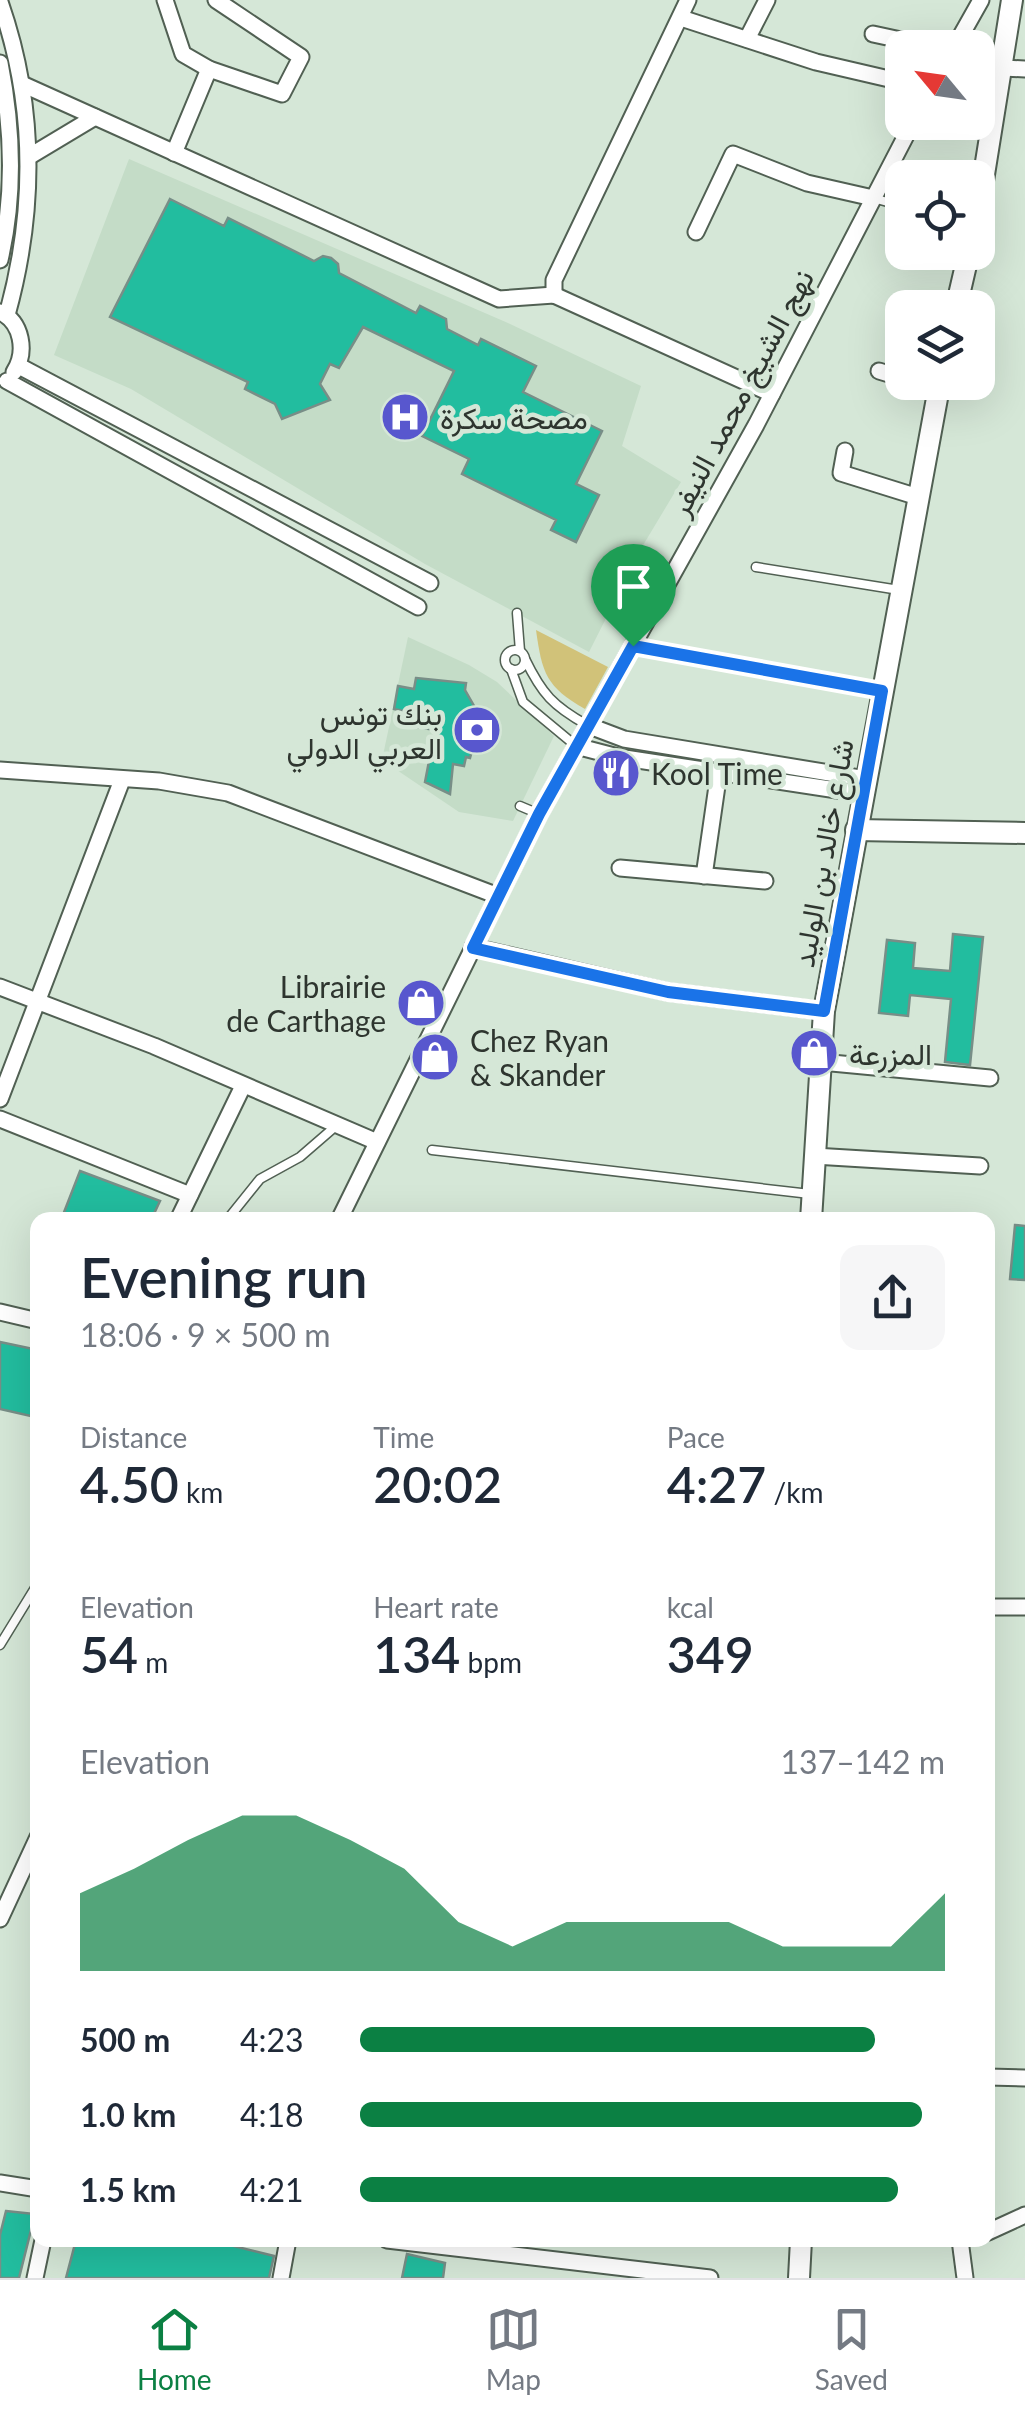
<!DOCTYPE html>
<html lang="en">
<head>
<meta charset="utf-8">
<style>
	body { margin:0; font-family:Lato,Vazirmatn,sans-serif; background:#f6f6f7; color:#1f2937; height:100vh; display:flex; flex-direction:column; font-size:38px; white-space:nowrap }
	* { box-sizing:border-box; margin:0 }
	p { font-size:32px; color:#747a83 }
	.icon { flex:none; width:55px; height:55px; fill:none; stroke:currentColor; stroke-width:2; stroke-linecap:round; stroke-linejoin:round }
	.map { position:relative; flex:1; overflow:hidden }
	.details { position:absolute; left:30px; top:1212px; width:965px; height:1035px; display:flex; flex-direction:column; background:#fff; border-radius:20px; box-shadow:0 10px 40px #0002 }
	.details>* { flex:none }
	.needle { width:65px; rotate:299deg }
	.tools { position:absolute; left:885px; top:30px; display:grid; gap:20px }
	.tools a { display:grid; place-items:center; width:110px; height:110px; border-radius:20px; background:#fff; box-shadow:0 10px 40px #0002; font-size:50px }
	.pin { position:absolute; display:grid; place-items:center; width:85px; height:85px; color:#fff; margin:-102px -42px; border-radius:50% 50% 50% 0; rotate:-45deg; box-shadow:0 0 10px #0007 }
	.pin .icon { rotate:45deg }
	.round { display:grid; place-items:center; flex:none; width:105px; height:105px; border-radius:20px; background:#f6f6f7 }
	.summary { display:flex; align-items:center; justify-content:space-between; height:170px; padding:0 50px }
	h1 { font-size:55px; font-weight:600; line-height:75px }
	.metrics { display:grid; grid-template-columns:repeat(3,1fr); gap:15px; height:170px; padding:10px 50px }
	.metrics div { display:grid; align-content:center }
	.metrics b { font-size:50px; font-weight:600 }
	.metrics small { font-size:28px; font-weight:400 }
	.metrics p { font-size:28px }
	.chart { height:280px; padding:20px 50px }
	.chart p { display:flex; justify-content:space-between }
	.chart svg { width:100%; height:180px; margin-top:10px; fill:#0b8043; opacity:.7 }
	ul { padding:0 50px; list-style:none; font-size:32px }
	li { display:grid; grid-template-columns:160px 120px 1fr; align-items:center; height:75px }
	li i { height:25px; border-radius:12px; background:#0b8043 }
	.tab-bar { display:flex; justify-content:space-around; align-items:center; height:140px; border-top:2px solid #e0e1e3; background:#fff; font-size:28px; color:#747a83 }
	.tab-bar a { display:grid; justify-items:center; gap:5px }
	.tab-bar .active { color:#0b8043 }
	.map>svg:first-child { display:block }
	.built { fill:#c4dcc7 }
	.green { fill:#d1c279 }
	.building { fill:#22bd9f; stroke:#788e87; stroke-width:2.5 }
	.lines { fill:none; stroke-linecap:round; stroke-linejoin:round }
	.lane-casing { stroke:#516053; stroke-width:11 }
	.street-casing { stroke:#516053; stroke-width:19 }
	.secondary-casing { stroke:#516053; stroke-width:24 }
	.lane { stroke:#fff; stroke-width:8 }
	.street { stroke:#fff; stroke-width:15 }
	.secondary { stroke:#fff; stroke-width:20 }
	.route-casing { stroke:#fff; stroke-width:20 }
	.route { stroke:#1a73e8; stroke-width:12 }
	.labels { text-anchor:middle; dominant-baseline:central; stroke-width:9; stroke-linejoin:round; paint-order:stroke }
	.street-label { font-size:30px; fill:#2e352f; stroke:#d5e7d7 }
	.poi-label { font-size:30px; fill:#2e352f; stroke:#d5e7d7; text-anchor:start }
</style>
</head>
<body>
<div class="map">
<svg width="1025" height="2278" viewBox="0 0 1025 2278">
	<rect width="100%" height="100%" fill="#d5e7d7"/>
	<g class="built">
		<polygon points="129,159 508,323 641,386 622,446 681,482 642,547 589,652 425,564 131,389 54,355"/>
		<polygon points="408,637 469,665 497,682 554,736 513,821 459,812 382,760"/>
	</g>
	<path class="green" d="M536 630 608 667 585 709C546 687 542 673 536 630Z"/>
	<g class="building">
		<polygon points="170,199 224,226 228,218 314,261 323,256 331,258 338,264 339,273 416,313 420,306 446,319 447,329 478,345 481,339 536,366 523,392 602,431 576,484 599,495 576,542 551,530 556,520 462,474 469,459 422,436 454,371 363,327 339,368 330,364 320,384 330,400 282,419 275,404 245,389 248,382 110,317"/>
		<polygon points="416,678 466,683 465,690 477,711 483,711 470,758 466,757 464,766 453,764 450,794 425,782 435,730 410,726 408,712 394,709 398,686 414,689"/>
		<polygon points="953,934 983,937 970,1065 945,1062 951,999 910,995 908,1016 879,1013 887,940 915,943 913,968 950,971"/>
		<polygon points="80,1171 160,1201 151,1220 61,1220"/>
		<polygon points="1015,1225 1025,1226 1025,1280 1010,1279"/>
		<polygon points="0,1342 38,1350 35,1417 0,1409"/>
		<polygon points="6,2211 35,2214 19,2278 0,2278 0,2235"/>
		<polygon points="76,2240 209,2240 274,2256 269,2278 66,2278"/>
		<polygon points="407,2254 445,2263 443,2278 402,2278"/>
	</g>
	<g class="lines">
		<g class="lane-casing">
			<g id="lane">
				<polyline points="873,198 902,206"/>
				<polyline points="756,567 899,590"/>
				<polyline points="517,613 520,651"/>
				<polyline points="633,646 880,690"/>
				<circle cx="515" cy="660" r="10"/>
				<path d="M525 659C542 694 553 706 587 725"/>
				<polyline points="511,669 523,702 576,746"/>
				<polyline points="520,806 539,814"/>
				<polyline points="432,1150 810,1194"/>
				<polyline points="227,1220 260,1179 300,1157 337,1125"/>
				<polyline points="0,1645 38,1583"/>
			</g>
		</g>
		<g class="street-casing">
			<g id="street">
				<polyline points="165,0 183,54 209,69 282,94 301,57 216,0"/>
				<path d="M0 2C36 105 36 210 7 315"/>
				<polyline points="681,18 816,62 902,82"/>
				<polyline points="873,34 938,48"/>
				<polyline points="747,39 767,0"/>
				<polyline points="954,48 981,0"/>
				<path d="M0 63C13 129 15 195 0 260"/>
				<polyline points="1003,68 1025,69"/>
				<polyline points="22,84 499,299 554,295"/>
				<polyline points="174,153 209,69"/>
				<polyline points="30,156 95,117"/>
				<polyline points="696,232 733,154 807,183 873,198"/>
				<polyline points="554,295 554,280 688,0"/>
				<polyline points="554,295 772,394"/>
				<path d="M0 312C22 322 27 352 14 372"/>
				<polyline points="19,366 430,583"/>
				<polyline points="879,371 902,378"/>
				<polyline points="7,381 418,607"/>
				<polyline points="918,382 939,389"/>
				<polyline points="845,451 841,473 918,497"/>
				<polyline points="587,725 624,739 866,779"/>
				<polyline points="576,746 618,757 863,794"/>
				<polyline points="0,770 159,781 228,793 498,896"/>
				<polyline points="620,868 765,881"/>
				<polyline points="704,876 719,772"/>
				<polyline points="473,947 668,992 824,1011"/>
				<polyline points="0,987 154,1046 377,1142"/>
				<polyline points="821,1062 990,1078"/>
				<polyline points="0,1099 122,780"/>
				<polyline points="0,1119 190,1195"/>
				<polyline points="814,1156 980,1166"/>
				<polyline points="178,1220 243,1086"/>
				<polyline points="339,1220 539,814 756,425 913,122"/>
				<polyline points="0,1312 38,1321"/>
				<polyline points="988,1607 1025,1607"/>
				<polyline points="0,1919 38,1837"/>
				<polyline points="988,2077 1025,2078"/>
				<polyline points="0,2183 38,2189"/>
				<polyline points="988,2232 1025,2215"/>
				<polyline points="387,2240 710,2278"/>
				<polyline points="960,2240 965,2278"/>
				<polyline points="35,2278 43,2240"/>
				<polyline points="281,2278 288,2240"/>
			</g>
		</g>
		<g class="secondary-casing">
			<g id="secondary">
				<polyline points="978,212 1012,0"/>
				<polyline points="956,308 969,252"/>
				<polyline points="856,830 1025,833"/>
				<polyline points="811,1220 824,1011 940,382"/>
				<polyline points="799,2278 801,2240"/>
			</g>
		</g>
		<use href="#lane" class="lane"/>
		<use href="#street" class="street"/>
		<use href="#secondary" class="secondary"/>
	</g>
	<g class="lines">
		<g class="route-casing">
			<polygon id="route" points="633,646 882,691 824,1011 668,992 473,948 539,814"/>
		</g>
		<use href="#route" class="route"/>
	</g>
	<defs>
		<g id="hospital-disc" transform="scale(2.5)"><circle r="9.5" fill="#5857ce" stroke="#d5e7d7"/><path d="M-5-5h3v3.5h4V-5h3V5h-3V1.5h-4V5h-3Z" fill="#fff"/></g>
		<g id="bank-disc" transform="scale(2.5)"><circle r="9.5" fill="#5857ce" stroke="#d5e7d7"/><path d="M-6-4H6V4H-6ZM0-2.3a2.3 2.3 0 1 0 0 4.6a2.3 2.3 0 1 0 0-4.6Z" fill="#fff"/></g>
		<g id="restaurant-disc" transform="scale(2.5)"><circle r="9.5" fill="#5857ce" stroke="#d5e7d7"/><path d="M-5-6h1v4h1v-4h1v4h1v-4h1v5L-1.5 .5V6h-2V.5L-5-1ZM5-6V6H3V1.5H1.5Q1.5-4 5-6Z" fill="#fff"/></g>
		<g id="shop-disc" transform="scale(2.5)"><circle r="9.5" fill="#5857ce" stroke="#d5e7d7"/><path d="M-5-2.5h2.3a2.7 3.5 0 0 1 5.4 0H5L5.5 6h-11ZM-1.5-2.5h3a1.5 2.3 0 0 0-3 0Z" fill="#fff"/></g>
	</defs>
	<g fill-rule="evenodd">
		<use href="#hospital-disc" x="405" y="417"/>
		<use href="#bank-disc" x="477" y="730"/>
		<use href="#restaurant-disc" x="616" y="773"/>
		<use href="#shop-disc" x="421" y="1003"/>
		<use href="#shop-disc" x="814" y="1053"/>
		<use href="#shop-disc" x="435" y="1057"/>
	</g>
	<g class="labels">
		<g class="street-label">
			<text transform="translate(740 392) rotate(-62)">نهج الشيخ محمد النيفر</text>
			<text transform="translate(822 853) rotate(-80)">شارع خالد بن الوليد</text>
		</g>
		<g class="poi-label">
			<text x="440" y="417">مصحة سكرة</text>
			<text x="442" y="713" text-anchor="end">بنك تونس<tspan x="442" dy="34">العربي الدولي</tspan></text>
			<text x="651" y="773">Kool Time</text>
			<text x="386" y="986" text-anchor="end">Librairie<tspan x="386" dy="34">de Carthage</tspan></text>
			<text x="470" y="1040">Chez Ryan<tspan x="470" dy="34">&amp; Skander</tspan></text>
			<text x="849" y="1053">المزرعة</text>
		</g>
	</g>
</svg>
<div class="tools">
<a><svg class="needle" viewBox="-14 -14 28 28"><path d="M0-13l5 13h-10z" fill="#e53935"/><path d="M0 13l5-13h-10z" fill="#747a83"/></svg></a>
<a><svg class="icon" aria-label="locate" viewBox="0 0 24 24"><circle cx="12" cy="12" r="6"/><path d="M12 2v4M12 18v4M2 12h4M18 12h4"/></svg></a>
<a><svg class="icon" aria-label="layers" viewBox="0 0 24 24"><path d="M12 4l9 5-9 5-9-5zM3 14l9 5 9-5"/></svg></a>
</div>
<div class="pin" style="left:633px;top:646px;background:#1e9e55"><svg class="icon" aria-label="arrive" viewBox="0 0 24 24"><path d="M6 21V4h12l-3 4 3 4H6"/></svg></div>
<section class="details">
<div class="summary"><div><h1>Evening run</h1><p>18:06 · 9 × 500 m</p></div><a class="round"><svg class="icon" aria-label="share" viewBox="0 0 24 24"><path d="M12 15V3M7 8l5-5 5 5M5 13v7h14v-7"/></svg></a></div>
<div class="metrics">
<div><p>Distance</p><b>4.50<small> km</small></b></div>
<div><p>Time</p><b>20:02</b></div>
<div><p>Pace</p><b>4:27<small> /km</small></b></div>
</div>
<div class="metrics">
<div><p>Elevation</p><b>54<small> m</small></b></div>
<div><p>Heart rate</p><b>134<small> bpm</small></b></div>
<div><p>kcal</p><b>349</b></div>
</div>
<div class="chart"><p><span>Elevation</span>137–142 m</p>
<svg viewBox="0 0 160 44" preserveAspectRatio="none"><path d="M0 44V25L10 19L20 12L30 6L40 6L50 12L60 19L70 32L80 38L90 32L100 32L110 32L120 32L130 38L140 38L150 38L160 25V44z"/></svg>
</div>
<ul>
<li><b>500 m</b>4:23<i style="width:88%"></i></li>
<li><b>1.0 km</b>4:18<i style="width:96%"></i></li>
<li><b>1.5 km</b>4:21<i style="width:92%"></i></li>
</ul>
</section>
</div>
<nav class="tab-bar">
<a class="active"><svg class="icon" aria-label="home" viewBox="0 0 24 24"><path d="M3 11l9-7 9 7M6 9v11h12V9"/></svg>Home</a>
<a><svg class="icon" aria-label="map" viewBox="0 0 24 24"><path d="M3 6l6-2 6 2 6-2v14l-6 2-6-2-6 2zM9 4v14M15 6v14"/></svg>Map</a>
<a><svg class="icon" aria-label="saved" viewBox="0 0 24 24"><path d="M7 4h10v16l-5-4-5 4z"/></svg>Saved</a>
</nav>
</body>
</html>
